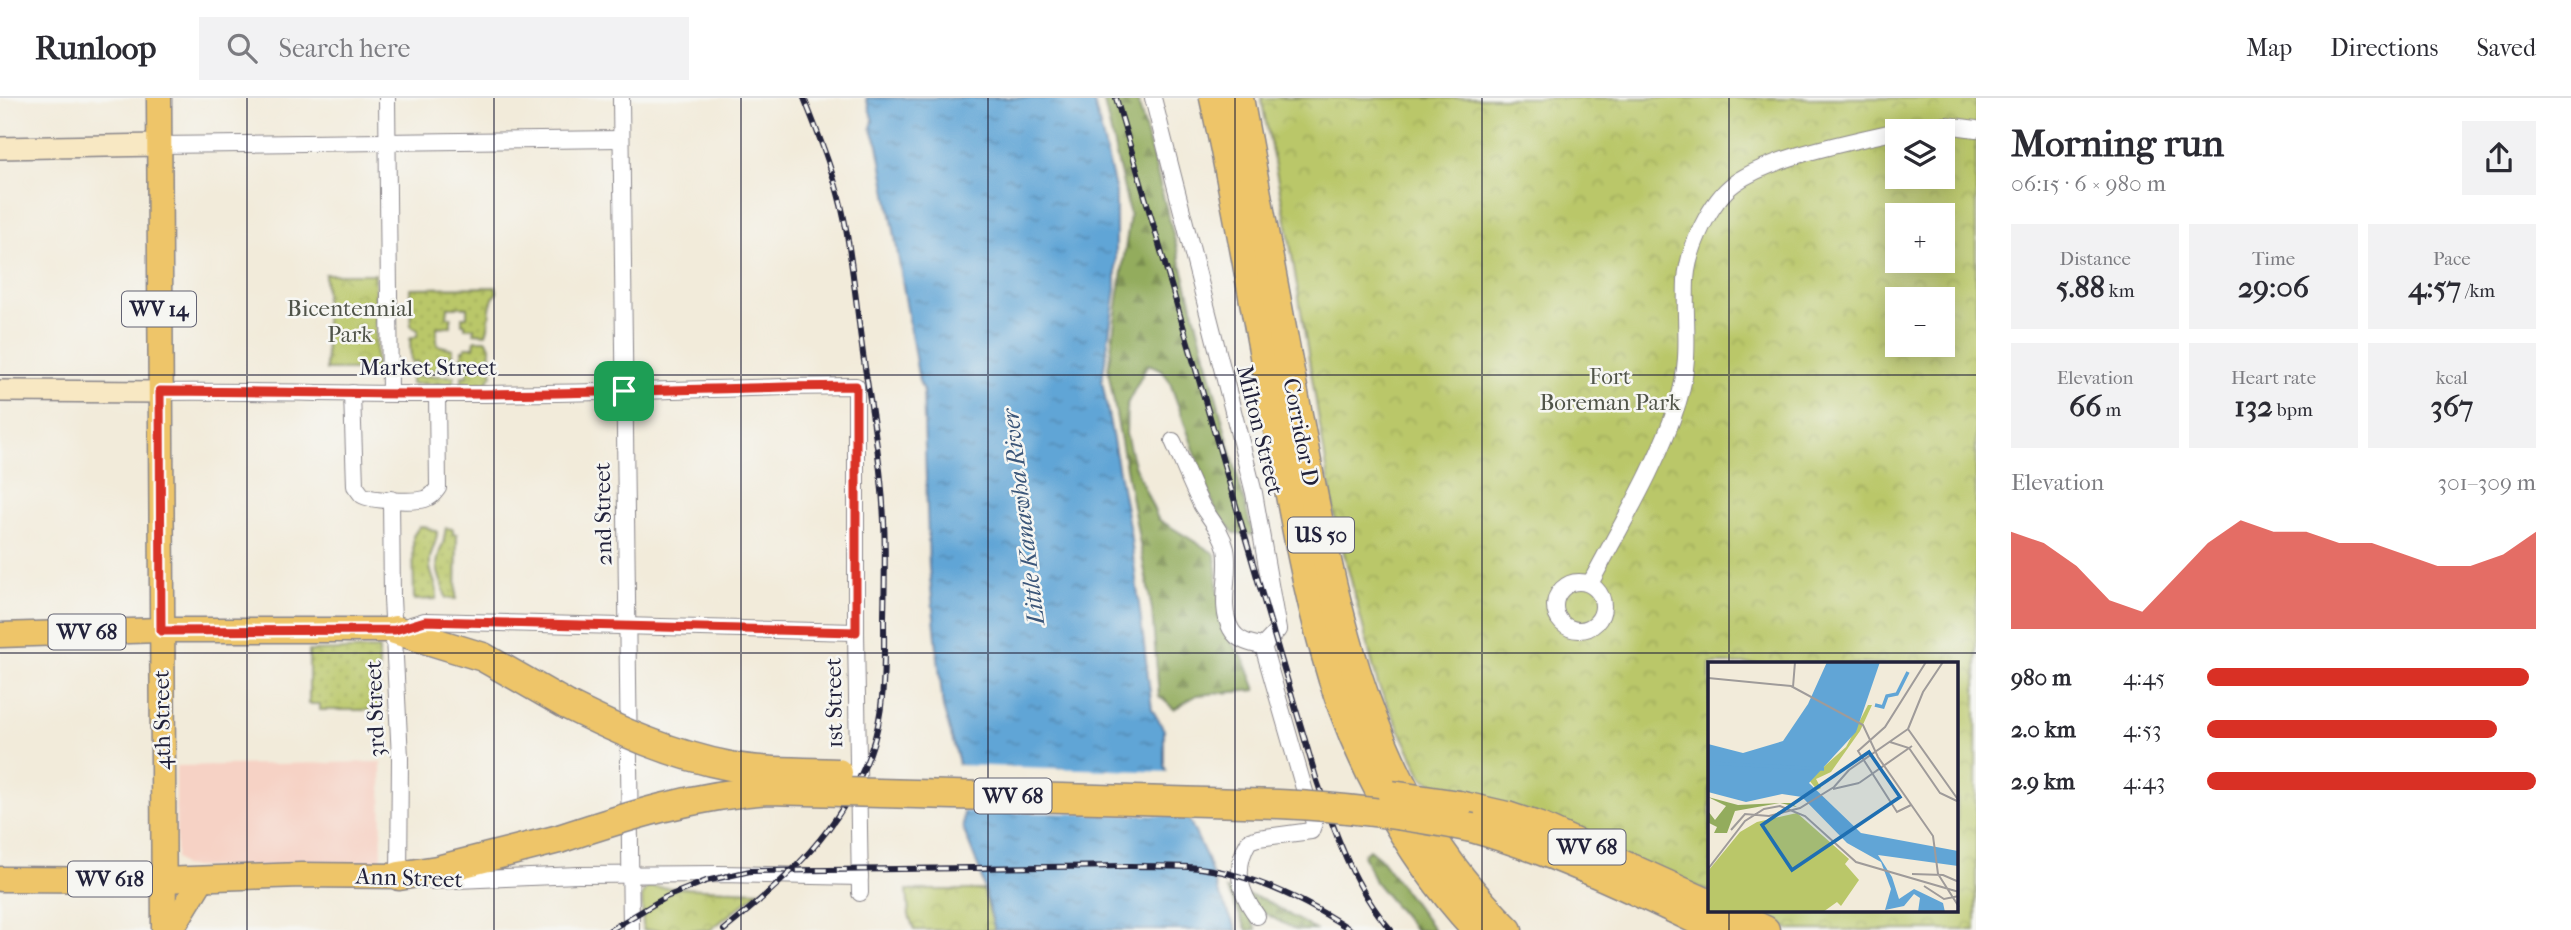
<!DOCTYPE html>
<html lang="en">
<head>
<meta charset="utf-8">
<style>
	body { margin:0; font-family:"IM FELL French Canon",serif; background:#f2f2f3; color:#2b2b33; height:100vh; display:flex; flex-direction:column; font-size:26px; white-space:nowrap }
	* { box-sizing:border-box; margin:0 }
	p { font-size:23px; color:#7c7c81 }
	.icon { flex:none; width:38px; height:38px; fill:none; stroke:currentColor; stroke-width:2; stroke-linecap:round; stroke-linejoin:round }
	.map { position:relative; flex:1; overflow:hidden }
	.panel { display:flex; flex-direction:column; background:#fff; width:595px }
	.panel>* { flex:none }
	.fabs { position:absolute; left:1885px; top:21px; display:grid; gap:14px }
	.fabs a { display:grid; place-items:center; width:70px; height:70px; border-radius:0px; background:#fff; box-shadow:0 4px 18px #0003; font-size:35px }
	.pin { position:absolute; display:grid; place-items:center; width:60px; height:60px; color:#fff; margin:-30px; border-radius:14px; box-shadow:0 4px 10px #0006 }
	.round { display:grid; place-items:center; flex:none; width:74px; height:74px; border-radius:0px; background:#f2f2f3 }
	.overview { display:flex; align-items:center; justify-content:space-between; height:119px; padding:0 35px }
	h1 { font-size:38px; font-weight:700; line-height:52px }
	.figures { display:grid; grid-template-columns:repeat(3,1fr); gap:10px; height:119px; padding:7px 35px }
	.figures div { display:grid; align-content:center; border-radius:0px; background:#f2f2f3; text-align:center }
	.figures b { font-size:30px; font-weight:700 }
	.figures small { font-size:19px; font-weight:400 }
	.figures p { font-size:19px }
	.chart { height:196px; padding:14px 35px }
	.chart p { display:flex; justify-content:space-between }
	.chart svg { width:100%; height:126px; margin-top:7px; fill:#d93025; opacity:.7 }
	ul { padding:0 35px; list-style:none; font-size:23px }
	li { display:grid; grid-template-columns:112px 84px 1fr; align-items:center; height:52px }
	li i { height:18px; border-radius:9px; background:#d93025 }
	header { display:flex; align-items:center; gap:42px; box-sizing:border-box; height:98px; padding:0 35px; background:#fff; border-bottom:2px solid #e1e1e2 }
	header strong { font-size:33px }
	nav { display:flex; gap:38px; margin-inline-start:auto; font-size:24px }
	.search { width:490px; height:63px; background:#f2f2f3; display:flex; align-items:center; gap:18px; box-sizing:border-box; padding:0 24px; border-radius:0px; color:#7c7c81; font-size:26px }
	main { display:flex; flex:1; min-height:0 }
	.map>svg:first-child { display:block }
	.built { fill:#f6d2c5 }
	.grass { fill:url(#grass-dots); stroke:#6e7452; stroke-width:2 }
	.forest { fill:url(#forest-firs); stroke:#5a674c; stroke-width:2 }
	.park { fill:url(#park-crowns); stroke:#6e7452; stroke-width:2; fill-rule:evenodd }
	.water { fill:url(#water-ripples); stroke:#426488; stroke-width:2 }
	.pier { fill:#f2ebda }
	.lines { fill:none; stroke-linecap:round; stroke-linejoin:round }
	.street-casing { stroke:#8a868a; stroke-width:18 }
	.secondary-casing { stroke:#8a868a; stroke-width:24 }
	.primary-casing { stroke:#8a868a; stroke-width:27 }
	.highway-casing { stroke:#8a868a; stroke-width:31 }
	.street { stroke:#fff; stroke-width:16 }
	.secondary { stroke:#f8e8c3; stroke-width:21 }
	.primary { stroke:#eec569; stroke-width:24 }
	.highway { stroke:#eec569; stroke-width:28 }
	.rail-casing { stroke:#22223b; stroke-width:6 }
	.rail { stroke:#f6f6f2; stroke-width:3.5; stroke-dasharray:10; stroke-linecap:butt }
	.highway-bridge-casing { stroke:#8a868a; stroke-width:31; stroke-linecap:butt }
	.highway-bridge { stroke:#eec569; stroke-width:28 }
	.route-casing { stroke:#fff; stroke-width:14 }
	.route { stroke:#d93025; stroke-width:9 }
	.grid { fill:none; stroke:#22223b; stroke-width:2; stroke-opacity:0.55 }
	.labels { text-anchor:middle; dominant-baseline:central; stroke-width:5; stroke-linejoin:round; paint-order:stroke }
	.shield { fill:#f6f6f2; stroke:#626272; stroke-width:2 }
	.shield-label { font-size:21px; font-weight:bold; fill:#22223b }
	.park-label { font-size:23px; fill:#505449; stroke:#f6f6f2 }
	.street-label { font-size:23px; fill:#22223b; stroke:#f6f6f2 }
	.water-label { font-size:24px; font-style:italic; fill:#3b5679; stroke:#f6f6f2 }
	.inset-river { fill:none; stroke:#61a5d6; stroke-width:3.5 }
	.inset-road { fill:none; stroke:#9f9b9a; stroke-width:2 }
	.view { fill:#1f6fb2; fill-opacity:0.15; stroke:#1f6fb2; stroke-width:3.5 }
	.inset-edge { fill:none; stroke:#22223b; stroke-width:3.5 }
</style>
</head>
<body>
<header>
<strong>Runloop</strong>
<div class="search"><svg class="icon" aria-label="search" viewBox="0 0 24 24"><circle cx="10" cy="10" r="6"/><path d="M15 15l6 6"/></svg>Search here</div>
<nav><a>Map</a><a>Directions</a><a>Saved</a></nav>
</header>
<main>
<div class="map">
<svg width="1976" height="832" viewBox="0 0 1976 832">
	<defs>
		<pattern id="grass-dots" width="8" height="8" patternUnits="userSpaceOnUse" patternTransform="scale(1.75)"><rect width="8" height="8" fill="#bac769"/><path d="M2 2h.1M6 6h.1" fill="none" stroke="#a0ab5c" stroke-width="1.8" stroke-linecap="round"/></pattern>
		<pattern id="forest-firs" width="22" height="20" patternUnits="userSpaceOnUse" patternTransform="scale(1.75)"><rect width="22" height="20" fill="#93ac5d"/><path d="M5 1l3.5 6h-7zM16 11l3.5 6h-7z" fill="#788c4e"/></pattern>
		<pattern id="park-crowns" width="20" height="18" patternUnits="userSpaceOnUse" patternTransform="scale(1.75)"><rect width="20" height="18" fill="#bac769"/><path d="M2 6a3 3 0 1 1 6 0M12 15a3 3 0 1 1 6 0" fill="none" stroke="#a0ab5c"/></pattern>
		<pattern id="water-ripples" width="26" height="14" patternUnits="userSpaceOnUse" patternTransform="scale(1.75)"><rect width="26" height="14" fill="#61a5d6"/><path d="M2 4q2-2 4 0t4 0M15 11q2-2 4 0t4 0" fill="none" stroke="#5086af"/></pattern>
	</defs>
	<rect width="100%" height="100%" fill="#f6f6f2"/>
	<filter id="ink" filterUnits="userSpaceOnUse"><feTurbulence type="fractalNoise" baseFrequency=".0143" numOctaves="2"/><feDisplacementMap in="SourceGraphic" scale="14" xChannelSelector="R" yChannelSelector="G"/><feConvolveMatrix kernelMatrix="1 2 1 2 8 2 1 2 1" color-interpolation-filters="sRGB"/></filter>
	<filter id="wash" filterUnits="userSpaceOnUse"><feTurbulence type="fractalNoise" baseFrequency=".00686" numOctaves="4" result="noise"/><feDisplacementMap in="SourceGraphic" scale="28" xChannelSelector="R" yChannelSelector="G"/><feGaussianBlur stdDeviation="1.57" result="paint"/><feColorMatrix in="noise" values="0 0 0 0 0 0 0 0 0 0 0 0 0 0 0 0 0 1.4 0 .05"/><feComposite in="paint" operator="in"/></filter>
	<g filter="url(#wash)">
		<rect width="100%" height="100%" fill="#f2ebda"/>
		<polygon class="built" points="381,664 382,768 192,769 183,768 176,760 176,668"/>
		<g class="grass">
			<path d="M496 189 497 194C485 211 493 218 486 236L474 235V230H465V226H462V219H467V209H448L447 219H451V228L437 229V247L453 251V259H449V272H419L418 264H411L410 241 417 238 418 232 411 228 410 190Z"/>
			<polygon points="475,242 487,242 491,251 490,266 492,276 486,286 462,286 462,278 467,278 467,260 462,260 462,252 465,252 465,249 474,249"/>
			<rect x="411" y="278" width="43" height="8"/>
			<path d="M424 428 437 434C437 447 428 455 430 468 431 480 440 491 436 501L414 502 413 438 419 429Z"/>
			<path d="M446 430 453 431V436H457L456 501 446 500C440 476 432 471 442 448 445 442 444 436 446 430Z"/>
			<polygon points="379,551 379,612 320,612 320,606 309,606 309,553"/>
		</g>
		<g class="forest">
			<polygon points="1103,0 1137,0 1253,437 1234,435 1216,413 1169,282 1161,271 1148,266 1127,306 1126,336 1134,367 1158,421 1215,456 1221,530 1245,563 1256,592 1197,597 1174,611 1159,598 1152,512 1108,272 1130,117"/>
			<polygon points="1369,751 1380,760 1434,832 1415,832 1375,784 1363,757"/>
			<polygon points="1227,792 1263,801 1315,832 1296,832 1262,814 1252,823 1256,832 1247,832"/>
		</g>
		<g class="park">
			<path d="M1261 0H1976V832H1791L1750 813H1957V566H1710V794L1445 692 1423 680 1378 587 1335 420 1287 127ZM1897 33H1942V79H1897ZM1897 117H1942V163H1897ZM1897 201H1942V247H1897Z"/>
			<polygon points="325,176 375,176 376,272 326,272"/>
			<polygon points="648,789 760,793 710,832 643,832 642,796"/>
			<polygon points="907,792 983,792 995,832 914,832 909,817"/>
		</g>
		<polygon class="water" points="866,0 1093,0 1116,94 1116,191 1102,283 1130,433 1152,611 1164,632 1164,668 1206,758 1218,794 1237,832 995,832 979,771 963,730 964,709 958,661 943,609 929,470 923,292 919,283 894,133 878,47 871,30 873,23"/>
		<polygon class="pier" points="956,667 1170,674 1190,718 960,713"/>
	</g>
	<g filter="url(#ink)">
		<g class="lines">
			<g class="street-casing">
				<g id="street">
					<polyline points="387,0 390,295"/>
					<polyline points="621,0 631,832"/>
					<path d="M1153 0 1254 395 1278 532 1263 548 1314 725 1311 733 1258 740 1249 743C1233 770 1239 794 1257 818"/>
					<polyline points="1898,33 1946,27 1976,31"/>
					<polyline points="158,47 621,41"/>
					<path d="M160 294C252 293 344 296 436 296 576 297 716 289 856 288V534L860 795"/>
					<path d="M352 295 355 388C357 390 360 395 362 397 371 403 415 404 425 401 432 399 434 395 438 390L437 296"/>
					<path d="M1173 343C1183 365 1191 387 1202 408 1211 422 1222 434 1226 451 1231 476 1218 508 1231 531 1237 543 1251 546 1263 548"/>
					<polyline points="391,401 392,500 400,660 399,778 407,780"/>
					<circle cx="1579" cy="508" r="24"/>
					<path d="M1590 486C1621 427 1658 367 1678 304 1692 259 1684 226 1686 182 1688 151 1710 103 1735 85 1773 58 1851 44 1897 33"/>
					<polyline points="398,531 425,523 856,534"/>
					<polyline points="432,783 578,777 720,776 860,779"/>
				</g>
			</g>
			<g class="secondary-casing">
				<g id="secondary">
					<polyline points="0,50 158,47"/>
					<polyline points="0,293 160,294"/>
				</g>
			</g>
			<g class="primary-casing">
				<g id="primary">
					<polyline points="159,0 164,832"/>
					<polyline points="0,537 161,532 395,532"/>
					<polyline points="0,781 162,782 301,777 399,778"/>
					<polyline points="171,832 202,781"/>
				</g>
			</g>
			<g class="highway-casing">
				<g id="highway">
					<path d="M1214 0C1239 114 1258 229 1280 343 1293 413 1305 483 1324 551 1351 653 1405 755 1477 832"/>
					<path d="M1239 0C1259 108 1279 215 1299 322 1334 507 1366 694 1508 832"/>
					<polyline points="395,532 483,559 567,607"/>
					<polyline points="1459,707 1507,718 1540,729 1710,806"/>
					<path d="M1472 730C1558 754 1638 794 1718 832"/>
					<polyline points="399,778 437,772 559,741"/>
					<polyline points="1724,813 1765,832"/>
				</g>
			</g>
			<use href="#street" class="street"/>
			<use href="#secondary" class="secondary"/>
			<use href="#primary" class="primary"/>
			<use href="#highway" class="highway"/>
			<g class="rail-casing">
				<g id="rail">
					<path d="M1116 0 1317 683C1335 735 1354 790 1391 832"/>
					<path d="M610 832 666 799 706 783 750 773 1128 768C1148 768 1168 768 1188 769 1247 773 1302 800 1351 832"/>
					<path d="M724 832C786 782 842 732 870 655 886 613 884 564 884 519 885 473 886 428 881 382 877 340 869 298 863 256 857 213 853 169 845 125 837 83 820 40 804 0"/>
				</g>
			</g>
			<use href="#rail" class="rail"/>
			<g class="highway-bridge-casing">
				<g id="highway-bridge">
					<path d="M567 607C619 633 672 657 730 668 765 675 802 673 838 675"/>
					<polyline points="1392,697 1459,707"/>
					<path d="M559 741C628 718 695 697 769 692L1279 706C1344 709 1407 717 1472 730"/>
				</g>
			</g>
			<use href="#highway-bridge" class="highway-bridge"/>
		</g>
	</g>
	<g class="lines" filter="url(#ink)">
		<g class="route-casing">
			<path id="route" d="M856 288V534L425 523 395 532 161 533 160 293C252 293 344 296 436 296 576 297 716 289 856 288Z"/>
		</g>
		<use href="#route" class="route"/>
	</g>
	<path class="grid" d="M247 0V832M494 0V832M741 0V832M988 0V832M1235 0V832M1482 0V832M1729 0V566M0 277H1976M0 555H1976M1729 813V832"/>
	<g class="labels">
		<g class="shield">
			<rect x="122" y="193.5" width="74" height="35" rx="5"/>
			<rect x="1288" y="419.5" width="66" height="35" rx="5"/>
			<rect x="48.5" y="516.5" width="77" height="35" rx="5"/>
			<rect x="974.5" y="680.5" width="77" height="35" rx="5"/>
			<rect x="1548.5" y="731.5" width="77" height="35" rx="5"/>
			<rect x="68" y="763.5" width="84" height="35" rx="5"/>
		</g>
		<g class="shield-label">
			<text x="159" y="211">WV 14</text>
			<text x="1321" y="437">US 50</text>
			<text x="87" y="534">WV 68</text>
			<text x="1013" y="698">WV 68</text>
			<text x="1587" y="749">WV 68</text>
			<text x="110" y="781">WV 618</text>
		</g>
		<g class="park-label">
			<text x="350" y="210">Bicentennial<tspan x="350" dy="26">Park</tspan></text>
			<text x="1610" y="278">Fort<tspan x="1610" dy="26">Boreman Park</tspan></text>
		</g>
		<g class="street-label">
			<text x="428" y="269">Market Street</text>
			<text transform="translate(1260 332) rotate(76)">Milton Street</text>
			<text transform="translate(1301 334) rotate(79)">Corridor D</text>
			<text transform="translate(603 416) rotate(-91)">2nd Street</text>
			<text transform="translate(834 605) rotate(-91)">1st Street</text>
			<text transform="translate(375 611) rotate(-92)">3rd Street</text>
			<text transform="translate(162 622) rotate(-91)">4th Street</text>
			<text transform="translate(409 780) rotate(2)">Ann Street</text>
		</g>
		<g class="water-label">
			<text transform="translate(1023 419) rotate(-97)">Little Kanawha River</text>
		</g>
	</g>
	<g transform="translate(1708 564)">
		<rect width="250" height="250" fill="#f2ebda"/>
		<path d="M0 135 30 143 72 141H82L89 145 72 141 27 149 19 171H6L9 165 1 161 0 149 7 158 18 144Z" fill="#93ac5d"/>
		<path d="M160 43H164L152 69 123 110 108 117 113 126 109 128 101 118 138 85ZM89 151 141 197 137 202 151 218 133 244 129 240 115 250H0V209L32 170 49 160Z" fill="#bac769"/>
		<path d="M119 0H172L148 70 101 121 153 171 250 189V204L170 193 184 215 191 237 206 227 235 241 237 250H210L212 236 206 232 196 244 177 248 183 227 173 200 139 181 94 135 74 132 38 140 0 130V82L35 91 75 79 100 42Z" fill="#61a5d6"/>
		<path class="inset-river" d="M167 43 175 45 179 34 189 32 200 10M0 101 116 107"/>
		<path class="inset-road" d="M0 16 83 24 155 63 170 95 225 174 230 212 251 245M85 25 87 0M200 67 251 139M200 67 215 30 235 0M182 80 201 86 232 131 251 140M141 108 200 67M151 121 204 84M125 127 151 121M203 143 189 150 150 89 177 65 218 0M23 168 37 152 61 154 92 146 126 125 141 108M0 207 37 159 56 147 72 144 97 154 148 200 251 230M204 212 235 213 251 220M216 224 236 237 251 234"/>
		<path class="view" d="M161 90 192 135 84 208 54 163Z"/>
		<rect width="250" height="250" class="inset-edge"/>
	</g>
</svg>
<div class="fabs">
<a><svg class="icon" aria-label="layers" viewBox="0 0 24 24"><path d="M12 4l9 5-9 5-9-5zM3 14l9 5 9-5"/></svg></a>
<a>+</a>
<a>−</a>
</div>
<div class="pin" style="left:624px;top:293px;background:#1e9e55"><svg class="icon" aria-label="arrive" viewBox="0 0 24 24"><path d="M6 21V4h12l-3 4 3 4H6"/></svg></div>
</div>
<section class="panel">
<div class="overview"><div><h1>Morning run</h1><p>06:15 · 6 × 980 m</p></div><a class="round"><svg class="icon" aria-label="share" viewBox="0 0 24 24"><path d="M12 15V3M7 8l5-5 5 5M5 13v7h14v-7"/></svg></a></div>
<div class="figures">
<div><p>Distance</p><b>5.88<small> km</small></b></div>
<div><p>Time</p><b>29:06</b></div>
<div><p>Pace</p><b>4:57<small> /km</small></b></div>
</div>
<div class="figures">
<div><p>Elevation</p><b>66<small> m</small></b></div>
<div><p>Heart rate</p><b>132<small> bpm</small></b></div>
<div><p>kcal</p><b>367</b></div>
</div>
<div class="chart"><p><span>Elevation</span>301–309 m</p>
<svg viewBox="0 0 160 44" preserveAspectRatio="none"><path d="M0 44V10L10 14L20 22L30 34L40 38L50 26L60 14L70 6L80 10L90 10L100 14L110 14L120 18L130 22L140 22L150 18L160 10V44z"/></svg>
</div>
<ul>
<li><b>980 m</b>4:45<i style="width:98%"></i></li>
<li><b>2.0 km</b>4:53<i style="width:88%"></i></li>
<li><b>2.9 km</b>4:43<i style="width:100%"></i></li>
</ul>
</section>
</main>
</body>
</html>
